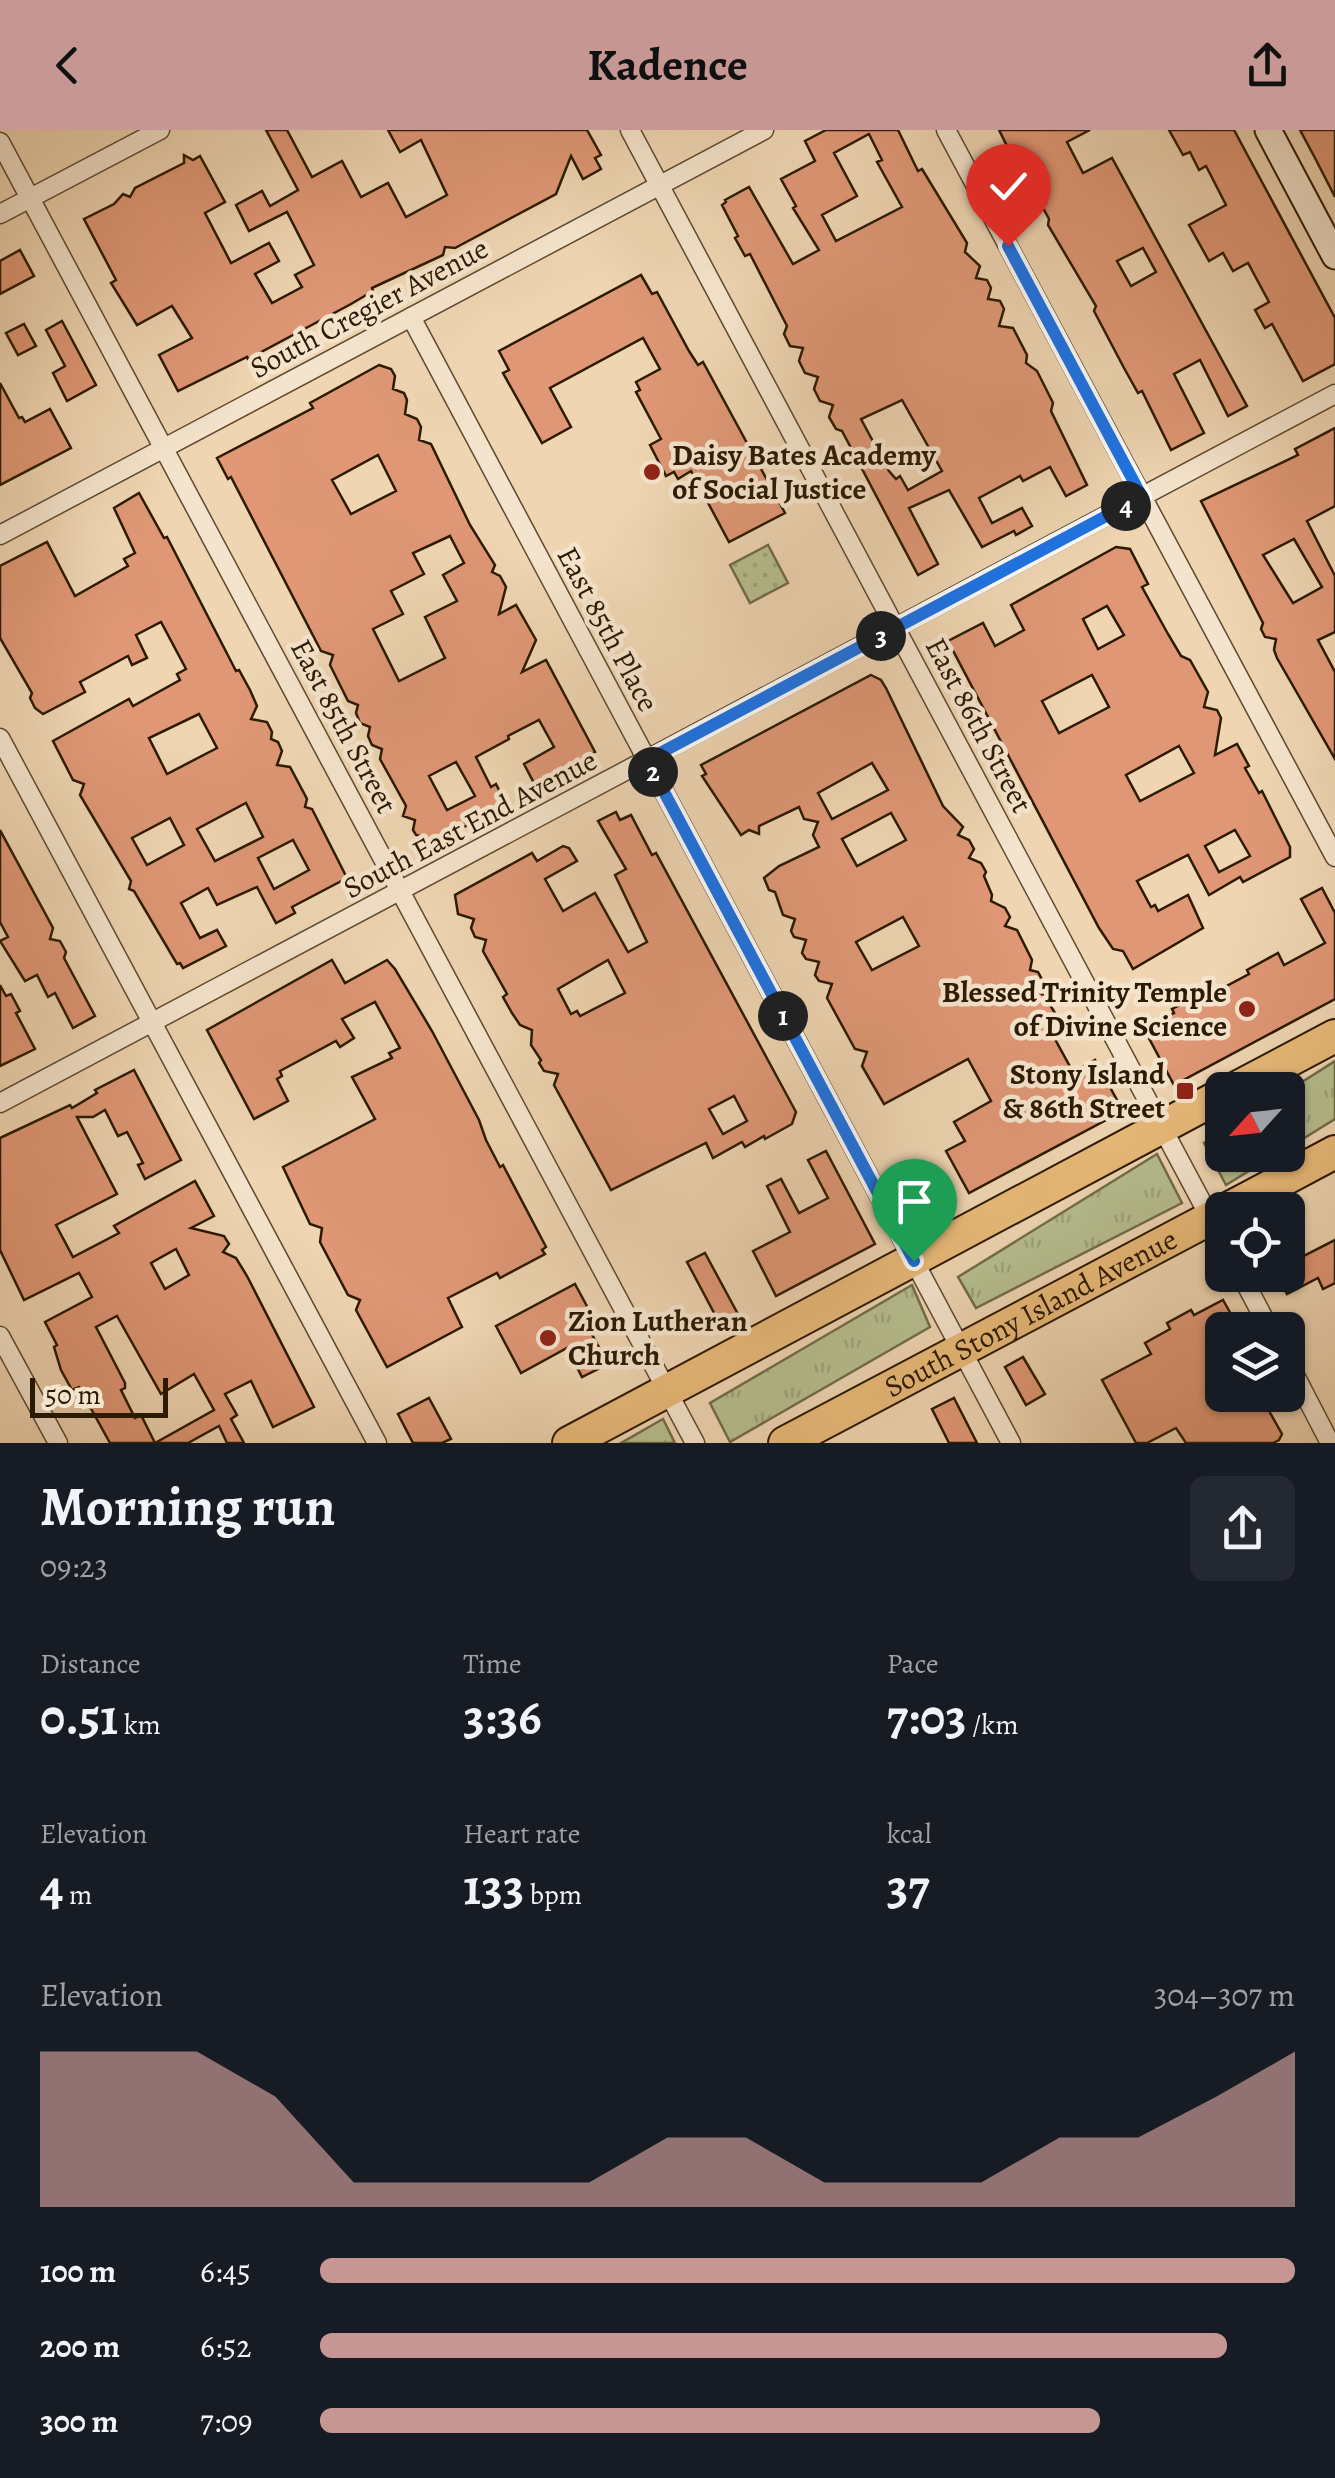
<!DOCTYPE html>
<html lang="en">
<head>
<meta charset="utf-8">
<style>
	body { margin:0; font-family:Alegreya,serif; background:#242831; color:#f1f3f6; height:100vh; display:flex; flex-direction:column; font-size:38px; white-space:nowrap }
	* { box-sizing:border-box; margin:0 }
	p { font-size:32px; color:#9ea1a6 }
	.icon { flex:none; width:55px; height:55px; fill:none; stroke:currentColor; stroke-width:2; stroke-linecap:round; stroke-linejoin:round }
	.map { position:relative; height:1313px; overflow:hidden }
	.drawer { display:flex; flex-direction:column; background:#171b24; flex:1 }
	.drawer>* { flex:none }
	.needle { width:65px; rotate:243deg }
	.buttons { position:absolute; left:1205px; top:942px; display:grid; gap:20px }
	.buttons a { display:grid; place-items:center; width:100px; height:100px; border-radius:15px; background:#171b24; box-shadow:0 2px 8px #0004; font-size:50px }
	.scale { position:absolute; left:30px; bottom:25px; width:138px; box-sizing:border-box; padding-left:10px; border:5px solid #2c1a03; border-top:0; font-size:28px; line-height:35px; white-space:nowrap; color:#2c1a03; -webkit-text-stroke:8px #f5e4cd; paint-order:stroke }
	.pin { position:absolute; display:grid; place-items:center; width:85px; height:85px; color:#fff; margin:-102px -42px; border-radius:50% 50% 50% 0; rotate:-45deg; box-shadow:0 0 10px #0007 }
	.pin .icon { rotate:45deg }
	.km { position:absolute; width:50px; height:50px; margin:-25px; border-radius:50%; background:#222; color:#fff; font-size:28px; line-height:50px; text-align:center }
	.round { display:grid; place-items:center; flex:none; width:105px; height:105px; border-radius:15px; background:#242831 }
	.headline { display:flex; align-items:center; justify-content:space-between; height:170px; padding:0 40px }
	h1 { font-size:55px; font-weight:700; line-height:75px }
	.stats { display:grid; grid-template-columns:repeat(3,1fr); gap:15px; height:170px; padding:10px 40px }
	.stats div { display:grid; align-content:center }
	.stats b { font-size:50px; font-weight:700 }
	.stats small { font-size:28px; font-weight:400 }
	.stats p { font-size:28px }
	.chart { height:280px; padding:20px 40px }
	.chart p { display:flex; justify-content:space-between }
	.chart svg { width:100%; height:180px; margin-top:10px; fill:#c59692; opacity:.7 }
	ul { padding:0 40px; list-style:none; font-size:32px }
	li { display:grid; grid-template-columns:160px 120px 1fr; align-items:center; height:75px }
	li i { height:25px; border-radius:12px; background:#c59692 }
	header { display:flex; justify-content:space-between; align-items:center; height:130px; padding:0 40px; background:#c59692; color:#111; font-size:45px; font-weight:700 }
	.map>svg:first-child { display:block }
	.grass { fill:url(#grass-tufts); stroke:#716c49; stroke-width:2.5 }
	.park { fill:url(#park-dots); stroke:#716c49; stroke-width:2.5 }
	.building { fill:#df9775; stroke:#2c1a03; stroke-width:2.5; fill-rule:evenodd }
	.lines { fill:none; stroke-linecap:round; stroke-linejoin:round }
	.street-casing { stroke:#5d492f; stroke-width:21 }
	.secondary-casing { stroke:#2c1a03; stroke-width:29 }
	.highway-casing { stroke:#2c1a03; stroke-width:36 }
	.street { stroke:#f5e4cd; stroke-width:18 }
	.secondary { stroke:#f5e4cd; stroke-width:25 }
	.highway { stroke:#e8ba79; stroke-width:32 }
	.route-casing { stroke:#fff; stroke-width:20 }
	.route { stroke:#1a73e8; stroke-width:12 }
	.poi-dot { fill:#8f2418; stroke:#f5e4cd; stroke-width:4 }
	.labels { text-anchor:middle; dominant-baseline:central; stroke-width:9; stroke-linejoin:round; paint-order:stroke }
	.street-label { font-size:30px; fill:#2c1a03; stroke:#f5e4cd }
	.poi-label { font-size:30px; font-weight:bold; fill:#2c1a03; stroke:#f5e4cd; text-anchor:start }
</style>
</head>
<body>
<header><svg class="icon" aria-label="back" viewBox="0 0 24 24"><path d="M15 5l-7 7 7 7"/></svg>Kadence<svg class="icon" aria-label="share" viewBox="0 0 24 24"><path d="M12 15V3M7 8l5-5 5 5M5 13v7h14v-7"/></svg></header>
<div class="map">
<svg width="1335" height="1313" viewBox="0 0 1335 1313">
	<defs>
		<pattern id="grass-tufts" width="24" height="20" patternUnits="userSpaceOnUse" patternTransform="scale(2.5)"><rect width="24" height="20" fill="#b6be8f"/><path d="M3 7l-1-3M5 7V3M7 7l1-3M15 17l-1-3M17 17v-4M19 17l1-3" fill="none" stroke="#9da37a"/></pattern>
		<pattern id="park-dots" width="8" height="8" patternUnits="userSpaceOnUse" patternTransform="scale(2.5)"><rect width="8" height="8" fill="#b6be8f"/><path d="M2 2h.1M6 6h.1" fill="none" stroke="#9da37a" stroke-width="1.8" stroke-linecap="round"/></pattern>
	</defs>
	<rect width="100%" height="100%" fill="#efd5b2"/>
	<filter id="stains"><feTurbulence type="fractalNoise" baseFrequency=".002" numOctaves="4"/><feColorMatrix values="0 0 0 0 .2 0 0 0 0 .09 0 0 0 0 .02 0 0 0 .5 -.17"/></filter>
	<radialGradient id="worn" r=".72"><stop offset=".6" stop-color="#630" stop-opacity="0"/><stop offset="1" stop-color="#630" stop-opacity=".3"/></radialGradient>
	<g class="grass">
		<polygon points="1335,931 1335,989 1288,1018 1288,961"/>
		<polygon points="1222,1002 1222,1025 1275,1025 1226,1055 1204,1013"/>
		<polygon points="1157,1024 1182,1073 976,1178 958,1147"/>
		<polygon points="912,1155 930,1197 730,1312 710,1273"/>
		<polygon points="663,1289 675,1313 621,1313"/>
	</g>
	<polygon class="park" points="768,415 788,453 750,473 730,435"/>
	<g class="building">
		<polygon points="266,0 287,0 312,47 342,31 361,67 388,53 406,87 447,65 421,10 400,22 388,0 587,0 601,25 595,28 601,39 583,49 571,26 556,64 455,118 445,117 443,125 372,158 373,161 351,174 248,229 247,227 178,261 159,225 192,208 172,176 137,195 111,153 116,150 84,89 114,74 123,64 130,67 135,58 184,33 184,25 193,30 200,26 225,72 205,83 231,133 269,113 279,131 255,144 272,173 302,157 295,145 314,135 287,82 249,101 236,75 262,61 270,76 298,60"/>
		<path d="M826 0H898L918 41 922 39 967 113 965 122 980 136 976 148 987 150 991 158 988 169 1000 171 1004 179 999 196 1013 198 1027 225 1026 233 1037 241 1053 273 1051 281 1087 355 1066 366 1050 337 1023 351 1020 346 979 368 992 393 1022 378 1032 396 1016 405 1014 401 982 417 949 360 909 378 938 434 918 445 842 301 836 299 829 287 833 275 820 271 814 259 818 247 805 243 799 231 803 218 790 216 784 204 787 196 750 124 745 126 735 108 738 106 722 75 726 72 725 70 749 57 793 134 819 120 793 78 796 76 781 49 815 31 805 11ZM869 4 882 30 877 32 902 77 836 111 822 85 857 66 834 23ZM902 270 942 341 908 360 900 346 896 349 889 341 861 289Z"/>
		<path d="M999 0H1090L1067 12 1083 43 1112 28 1247 276 1228 286 1200 230 1174 244 1204 303 1171 320 1142 261 1138 263 1124 238 1094 181 1096 176 1048 95 1049 89 1033 60 1030 62ZM1143 118 1156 142 1131 156 1117 131Z"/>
		<polygon points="1169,0 1234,0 1335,188 1335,234 1303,251 1272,194 1265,198 1255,180 1269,172 1248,133 1233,141 1223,123 1209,131 1189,95 1226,75 1206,36 1199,40 1190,22 1183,25"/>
		<polygon points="1300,0 1335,0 1335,67 1315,28"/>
		<polygon points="20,120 34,146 0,164 0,131"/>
		<polygon points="641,145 652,164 657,162 689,221 698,235 703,232 785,383 729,412 691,341 678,349 674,342 666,346 650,315 661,309 636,262 640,260 636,252 660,239 643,208 550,258 571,297 542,313 503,243 509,240 499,221"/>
		<polygon points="62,191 96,255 67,271 53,243 65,236 46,200"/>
		<polygon points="24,194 36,216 18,225 6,203"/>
		<path d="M379 235 391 239 395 246 393 259 404 263 407 270 405 284 417 289 421 297 419 310 431 314 470 395 495 435 492 442 500 446 506 457 499 484 516 475 536 510 522 542 546 530 595 622 534 653 524 634 554 617 539 590 508 606 509 609 476 627 491 657 496 654 506 674 429 716 424 707 416 705 413 700 415 690 403 686 406 676 380 629 382 619 372 615 368 606 370 597 360 593 356 583 358 575 348 571 330 535 333 525 321 521 231 347 228 349 217 328 313 278 310 273ZM378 325 396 361 351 384 332 350ZM450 406 464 433 443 445 457 471 425 487 445 528 399 551 373 499 403 484 391 461 424 444 413 423ZM456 632 475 666 447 680 429 646Z"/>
		<polygon points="0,253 19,288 22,287 25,292 50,279 71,318 0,355"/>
		<path d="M1335 298V376L1307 391 1335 446V502L1318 510 1335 542V629L1277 528 1274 520 1276 509 1265 507 1261 499 1263 493 1201 371 1298 325 1295 319ZM1294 409 1322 457 1293 473 1263 425Z"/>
		<path d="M139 363 164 408 167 407 236 541 239 540 250 560 257 576 251 589 267 592 272 602 271 609 278 612 282 621 277 635 290 637 307 669 305 677 312 679 347 748 292 777 295 783 276 793 257 757 217 775 208 758 181 773 200 808 217 800 226 816 183 838 180 833 177 834 134 761 129 759 131 751 80 665 84 654 73 650 53 611 129 569 133 576 180 550 177 544 186 539 161 492 136 505 147 528 132 535 128 526 80 552 85 562 43 584 35 578 30 568 32 563 0 508V436L47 412 75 466 128 436 124 429 135 423 114 378ZM199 584 217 618 167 644 149 608ZM246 673 263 707 215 731 197 699ZM170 688 184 715 147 735 132 708ZM293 710 309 740 274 759 258 728Z"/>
		<path d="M1116 417 1130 419 1148 454 1142 457 1168 504 1181 526 1190 530 1208 562 1204 577 1217 580 1221 588 1215 625 1237 614 1249 636 1245 638 1259 663 1262 661 1290 717V727L1243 752 1240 747 1209 765 1188 725 1137 751 1151 777 1155 775 1158 781 1188 765 1203 798 1133 839 1123 821 1113 819 1099 798 948 511 983 493 995 516 1024 500 1011 475ZM1107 476 1124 505 1098 519 1083 489ZM1092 545 1109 577 1059 603 1042 571ZM1179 616 1194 643 1140 671 1126 645ZM1235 700 1250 726 1219 742 1205 716Z"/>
		<path d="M871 545 881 550 886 558 943 676 963 697 958 705 969 710 974 719 969 728 981 733 986 742 984 746 992 765 991 771 1005 778 1010 787 1005 796 1017 800 1032 830 1030 840 1038 842 1044 853 1042 864 1057 868 1050 875 1055 883 1044 889 1073 942 1095 930 1123 981 969 1063 946 1021 965 1011 954 992 991 971 968 929 884 974 862 936 867 922 855 919 827 868 832 854 819 851 815 845 819 832 806 829 802 823 806 810 794 807 791 801 795 789 783 785 775 762 769 760 764 748 779 736 819 717 813 705 818 692 804 689 799 677 759 696V704L749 700 741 705 702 646 706 644 701 635ZM872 633 888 660 832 689 818 663ZM891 683 906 710 857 736 842 709ZM903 787 919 816 872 840 856 812Z"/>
		<path d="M616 682 620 690 631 685 652 725 656 723 796 982 792 994 765 1009 764 1006 745 1017 742 1012 713 1028 706 1013 611 1060 554 955 558 944 544 941 539 933 541 930 531 915 532 900 520 895 512 883 503 867 507 864 483 821 486 810 475 807 471 798 474 789 458 784 455 765 532 723 537 731 563 716 569 718 577 731 545 749 563 781 595 763 628 822 647 812 615 745 626 739 598 691ZM608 830 625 863 580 886 577 881 571 884 558 859ZM734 966 747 991 723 1004 709 979Z"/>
		<polygon points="0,700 53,798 50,809 60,811 66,822 64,828 95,886 73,898 55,863 48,867 37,845 25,851 0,811 8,807 0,792"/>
		<polygon points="1322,758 1335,783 1335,869 1174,955 1144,899 1174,883 1172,879 1200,865 1202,869 1249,844 1247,840 1278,823 1284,835 1325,813 1301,769"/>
		<polygon points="332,830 345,853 387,830 395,839 432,901 479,990 486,1010 500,1037 503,1035 546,1117 542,1120 545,1124 500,1148 497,1143 448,1168 462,1197 387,1237 356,1180 360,1170 348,1165 320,1112 322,1098 310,1094 283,1037 375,989 352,947 392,928 389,923 400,918 375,872 342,889 354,908 340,917 336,911 280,941 282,946 277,949 288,971 254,989 207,900"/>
		<polygon points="0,855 6,866 11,864 20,881 16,883 35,919 0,936"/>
		<path d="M134 940 181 1030 145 1049 138 1035 143 1033 127 1002 118 1006 105 980 93 987H77L117 1064 56 1095 73 1127 119 1103 114 1096 195 1051 214 1086 191 1098 224 1106 229 1114 223 1122 236 1128 247 1146 314 1277 273 1297 251 1251 225 1264 237 1285 231 1289 244 1313H227L219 1296 188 1313H110L79 1257 72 1260 61 1240 54 1217 57 1215 45 1192 92 1167 79 1143 24 1170 0 1120V1008L70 975 72 978 97 963 95 960ZM176 1119 189 1145 165 1159 151 1133ZM117 1186 161 1264 194 1244 214 1280 155 1313 141 1285 135 1288 121 1260 125 1258V1253L96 1197Z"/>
		<polygon points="826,1021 875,1114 776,1166 753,1121 790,1102 767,1056 781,1049 799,1083 828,1068 808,1030"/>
		<polygon points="1335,1110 1335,1153 1323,1159 1318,1148 1287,1164 1277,1145 1288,1145 1288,1134"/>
		<polygon points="705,1123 739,1186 721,1196 687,1132"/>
		<polygon points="575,1154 596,1193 588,1197 608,1234 582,1247 567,1218 521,1243 496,1196"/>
		<polygon points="1223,1170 1240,1200 1222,1200 1222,1265 1260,1265 1282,1304 1279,1310 1273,1313 1186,1313 1176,1298 1147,1313 1136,1313 1102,1250 1151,1224 1145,1213 1170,1199 1167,1193 1191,1180 1194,1185"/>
		<polygon points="1023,1227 1045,1264 1026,1275 1005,1237"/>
		<polygon points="429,1268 451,1309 442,1313 413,1313 398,1284"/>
		<polygon points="954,1268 977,1313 949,1313 932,1279"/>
	</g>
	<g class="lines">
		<g class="street-casing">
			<g id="street">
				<polyline points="630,0 1222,1110"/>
				<polyline points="946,0 1335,727"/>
				<polyline points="0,12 695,1313"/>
				<polyline points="0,84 160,0"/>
				<polyline points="411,187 1011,1313"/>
				<polyline points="0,405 764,0"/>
				<polyline points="0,608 377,1313"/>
				<polyline points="0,973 1335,264"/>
				<polyline points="1241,1145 1270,1200"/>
				<polyline points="0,1206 58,1313"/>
				<polyline points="1288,1232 1330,1313"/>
			</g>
		</g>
		<g class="secondary-casing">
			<polyline id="secondary" points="1268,0 1335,126"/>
		</g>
		<g class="highway-casing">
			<g id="highway">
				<polyline points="1233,960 1335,906"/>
				<polyline points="1226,1080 1335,1022"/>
				<polyline points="569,1313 1222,965"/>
				<path id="s1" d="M785 1313 1222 1082"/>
			</g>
		</g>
		<use href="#street" class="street"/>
		<use href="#secondary" class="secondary"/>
		<use href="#highway" class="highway"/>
	</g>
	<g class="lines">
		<g class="route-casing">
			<polyline id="route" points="914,1131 647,630 1142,367 1008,116"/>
		</g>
		<use href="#route" class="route"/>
	</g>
	<g class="poi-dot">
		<circle cx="652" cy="342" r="10"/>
		<circle cx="1247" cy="879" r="10"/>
		<rect x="1175" y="951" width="20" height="20" rx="5"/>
		<circle cx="548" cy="1208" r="10"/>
	</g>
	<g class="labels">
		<g class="street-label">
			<text transform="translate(369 178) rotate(-28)">South Cregier Avenue</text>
			<text transform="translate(608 499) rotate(62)">East 85th Place</text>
			<text transform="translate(979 595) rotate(62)">East 86th Street</text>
			<text transform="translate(344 596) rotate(62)">East 85th Street</text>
			<text transform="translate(470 694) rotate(-28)">South East End Avenue</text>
			<text stroke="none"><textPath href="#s1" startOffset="278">South Stony Island Avenue</textPath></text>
		</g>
		<g class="poi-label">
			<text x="672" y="325">Daisy Bates Academy<tspan x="672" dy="34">of Social Justice</tspan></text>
			<text x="1227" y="862" text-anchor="end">Blessed Trinity Temple<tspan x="1227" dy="34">of Divine Science</tspan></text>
			<text x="1165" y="944" text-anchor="end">Stony Island<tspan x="1165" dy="34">&amp; 86th Street</tspan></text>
			<text x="568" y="1191">Zion Lutheran<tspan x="568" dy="34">Church</tspan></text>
		</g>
	</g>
	<rect width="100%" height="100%" filter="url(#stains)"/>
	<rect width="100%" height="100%" fill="url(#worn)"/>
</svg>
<div class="buttons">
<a><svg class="needle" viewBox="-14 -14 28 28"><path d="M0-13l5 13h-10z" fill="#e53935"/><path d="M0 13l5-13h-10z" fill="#9ea1a6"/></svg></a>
<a><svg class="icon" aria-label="locate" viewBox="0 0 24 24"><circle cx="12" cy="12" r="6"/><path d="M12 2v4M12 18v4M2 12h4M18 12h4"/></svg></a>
<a><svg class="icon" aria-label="layers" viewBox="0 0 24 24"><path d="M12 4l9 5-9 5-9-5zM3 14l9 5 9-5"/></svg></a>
</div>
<div class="scale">50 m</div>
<div class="pin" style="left:914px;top:1131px;background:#1e9e55"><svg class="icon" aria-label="arrive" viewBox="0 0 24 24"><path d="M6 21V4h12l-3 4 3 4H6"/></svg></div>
<div class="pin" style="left:1008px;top:116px;background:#d93025"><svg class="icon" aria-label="check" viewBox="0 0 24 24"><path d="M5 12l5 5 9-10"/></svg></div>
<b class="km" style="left:783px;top:886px">1</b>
<b class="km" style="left:653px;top:642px">2</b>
<b class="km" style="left:881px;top:506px">3</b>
<b class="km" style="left:1126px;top:376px">4</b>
</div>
<section class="drawer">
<div class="headline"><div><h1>Morning run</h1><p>09:23</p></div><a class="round"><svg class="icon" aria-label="share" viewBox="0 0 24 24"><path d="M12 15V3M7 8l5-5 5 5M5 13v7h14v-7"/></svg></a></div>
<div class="stats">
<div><p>Distance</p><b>0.51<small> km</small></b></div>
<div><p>Time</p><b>3:36</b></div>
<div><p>Pace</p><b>7:03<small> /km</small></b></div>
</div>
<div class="stats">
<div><p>Elevation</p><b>4<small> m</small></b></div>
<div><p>Heart rate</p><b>133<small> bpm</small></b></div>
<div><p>kcal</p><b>37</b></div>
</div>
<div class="chart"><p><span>Elevation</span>304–307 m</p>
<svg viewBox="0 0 160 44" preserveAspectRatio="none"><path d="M0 44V6L10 6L20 6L30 17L40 38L50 38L60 38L70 38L80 27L90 27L100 38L110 38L120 38L130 27L140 27L150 17L160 6V44z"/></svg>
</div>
<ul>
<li><b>100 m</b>6:45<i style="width:100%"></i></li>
<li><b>200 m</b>6:52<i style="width:93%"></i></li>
<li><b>300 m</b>7:09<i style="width:80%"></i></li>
</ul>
</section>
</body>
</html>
